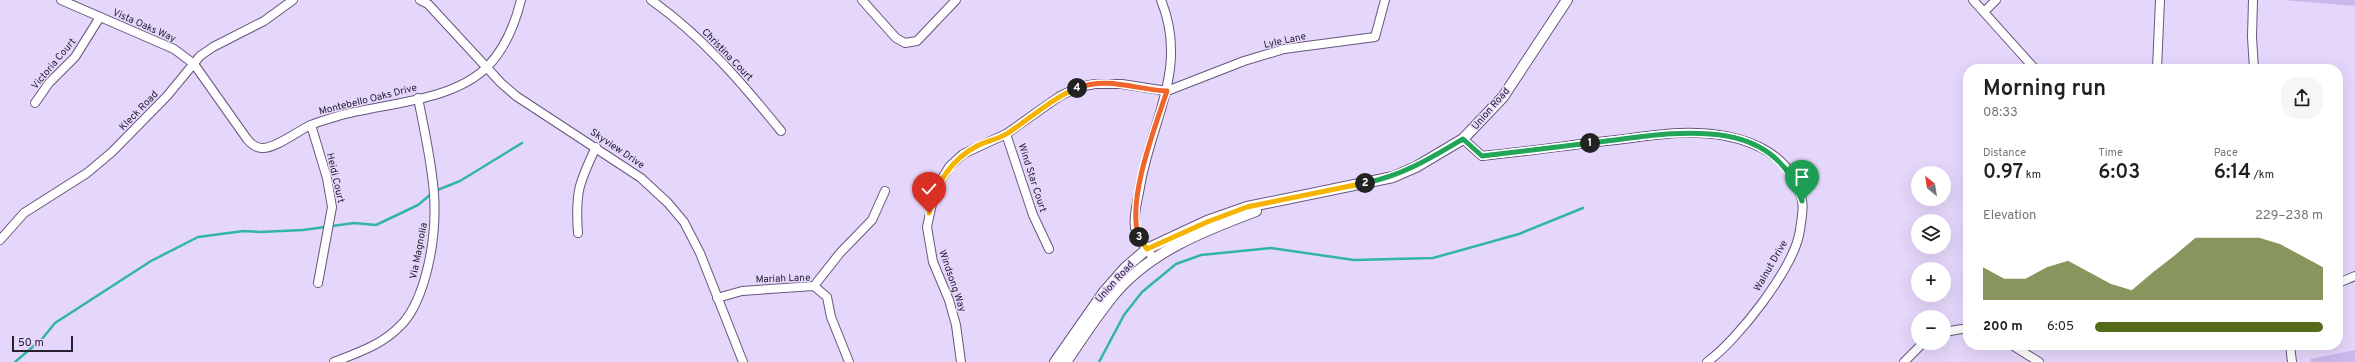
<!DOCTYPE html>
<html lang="en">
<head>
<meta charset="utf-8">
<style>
	body { margin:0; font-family:Overpass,sans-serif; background:#f6f6f6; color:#202124; height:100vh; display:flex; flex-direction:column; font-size:15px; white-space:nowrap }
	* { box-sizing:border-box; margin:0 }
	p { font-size:13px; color:#757577 }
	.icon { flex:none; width:22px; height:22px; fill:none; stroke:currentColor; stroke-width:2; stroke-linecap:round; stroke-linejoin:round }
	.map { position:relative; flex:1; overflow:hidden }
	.details { position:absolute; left:1963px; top:64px; width:380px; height:286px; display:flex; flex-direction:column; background:#fff; border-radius:16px; box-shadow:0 4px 16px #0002 }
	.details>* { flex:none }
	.needle { width:26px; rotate:330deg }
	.fabs { position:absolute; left:1911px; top:166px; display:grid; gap:8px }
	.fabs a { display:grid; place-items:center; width:40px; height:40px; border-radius:50%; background:#fff; box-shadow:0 4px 16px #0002; font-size:20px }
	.scale { position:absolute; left:12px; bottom:10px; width:61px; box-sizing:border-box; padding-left:4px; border:2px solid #272031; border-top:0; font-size:11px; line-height:14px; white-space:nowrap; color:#272031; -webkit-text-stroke:3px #e5d7fb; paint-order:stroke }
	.pin { position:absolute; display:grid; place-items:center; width:34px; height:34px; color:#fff; margin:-41px -17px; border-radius:50% 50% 50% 0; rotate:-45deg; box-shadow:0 0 4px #0007 }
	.pin .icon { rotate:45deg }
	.km { position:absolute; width:20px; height:20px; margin:-10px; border-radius:50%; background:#222; color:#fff; font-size:11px; line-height:20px; text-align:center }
	.round { display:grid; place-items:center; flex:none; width:42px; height:42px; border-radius:16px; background:#f6f6f6 }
	.overview { display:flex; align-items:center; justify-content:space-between; height:68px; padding:0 20px }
	h1 { font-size:22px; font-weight:600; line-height:30px }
	.metrics { display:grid; grid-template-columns:repeat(3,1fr); gap:6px; height:68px; padding:4px 20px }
	.metrics div { display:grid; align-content:center }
	.metrics b { font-size:20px; font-weight:600 }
	.metrics small { font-size:11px; font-weight:400 }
	.metrics p { font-size:11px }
	.chart { height:112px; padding:8px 20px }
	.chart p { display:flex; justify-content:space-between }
	.chart svg { width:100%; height:72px; margin-top:4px; fill:#566b1a; opacity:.7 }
	ul { padding:0 20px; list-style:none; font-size:13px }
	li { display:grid; grid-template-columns:64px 48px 1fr; align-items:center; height:30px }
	li i { height:10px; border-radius:5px; background:#566b1a }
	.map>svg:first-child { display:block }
	.green { fill:#ccb7eb }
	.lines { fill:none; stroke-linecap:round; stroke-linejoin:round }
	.stream { stroke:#33b5a6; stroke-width:2.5 }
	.minor-casing { stroke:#67567d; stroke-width:10 }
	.major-casing { stroke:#67567d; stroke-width:12 }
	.minor { stroke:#fff; stroke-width:8 }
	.major { stroke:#fff; stroke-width:10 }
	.split-1-casing { stroke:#fff; stroke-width:8 }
	.split-2-casing { stroke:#fff; stroke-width:8 }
	.split-3-casing { stroke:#fff; stroke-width:8 }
	.split-4-casing { stroke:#fff; stroke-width:8 }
	.split-5-casing { stroke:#fff; stroke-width:8 }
	.split-1 { stroke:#22a559; stroke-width:5 }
	.split-2 { stroke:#22a559; stroke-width:5 }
	.split-3 { stroke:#f5b400; stroke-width:5 }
	.split-4 { stroke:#f0652b; stroke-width:5 }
	.split-5 { stroke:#f5b400; stroke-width:5 }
	.labels { text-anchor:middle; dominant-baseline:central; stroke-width:3; stroke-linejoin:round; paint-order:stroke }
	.street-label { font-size:10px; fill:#272031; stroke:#e5d7fb }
</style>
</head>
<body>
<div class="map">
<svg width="2355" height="362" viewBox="0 0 2355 362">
	<rect width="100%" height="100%" fill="#e5d7fb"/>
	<g class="green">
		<polygon points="2284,0 2355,0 2355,6"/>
		<polygon points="2355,350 2355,362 2311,362 2310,359"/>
	</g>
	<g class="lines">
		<g class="stream">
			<polyline points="435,191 460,181 522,143"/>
			<polyline points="15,362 42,339 55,323 151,261 198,237 244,231 260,232 303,230 354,223 376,225 418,205 431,194"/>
			<polyline points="1099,362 1124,315 1142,292 1176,264 1201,255 1271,248 1354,260 1433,258 1519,234 1583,208"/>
		</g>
		<g class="minor-casing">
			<g id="minor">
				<path d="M61 0 174 49 194 64 247 139C251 144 256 148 262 148 275 149 299 130 311 125 320 121 329 119 338 116 383 103 452 102 487 67 504 50 515 24 521 0"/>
				<polyline points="420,0 428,4 501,83 516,96 641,178 668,203 684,222 700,253 743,362"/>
				<path d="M651 0C702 36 742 83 781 131"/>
				<polyline points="862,0 896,38 905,43 917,41 956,0"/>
				<polyline points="1973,0 2035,69"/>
				<polyline points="2253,0 2252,37 2254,69"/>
				<polyline points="1984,12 1996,0"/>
				<polyline points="2157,69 2160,0"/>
				<polyline points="35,103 49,83 75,57 100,17"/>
				<polyline points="311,125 327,178 332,207 318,283"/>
				<polyline points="1006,134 1033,215 1049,249"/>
				<path d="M1463 139 1482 156C1523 152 1564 146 1606 141 1629 139 1654 134 1678 133 1727 131 1790 143 1802 200 1804 210 1801 221 1800 230 1795 267 1737 341 1707 362"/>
				<path d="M578 233C575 192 579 183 596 147"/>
				<polyline points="0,240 24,213 87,173 112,152 167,96 200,56 213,47 264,21 293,0"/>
				<path d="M1154 259C1147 249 1137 239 1135 227 1133 214 1138 200 1140 187 1151 121 1189 68 1161 0"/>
				<polyline points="2338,283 2355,276"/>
				<polyline points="814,286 840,253 872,220 885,191"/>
				<polyline points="717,298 742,291 814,286 827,297 831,317 849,362"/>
				<polyline points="1944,332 1968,328"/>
				<polyline points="2012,345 2039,362"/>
				<polyline points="2290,345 2292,362"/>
				<path d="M334 362C357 353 382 345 400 326 413 314 420 295 425 278 444 211 431 164 418 98"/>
				<polyline points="961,362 956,325 949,300 933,262 927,227 935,190 949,167 963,154 1006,134 1060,96 1079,87 1095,84 1122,84 1167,91 1244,61 1284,49 1375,37 1385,0"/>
				<polyline points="1904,362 1923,343"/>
			</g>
		</g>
		<g class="major-casing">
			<g id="major">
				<polyline points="1055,362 1104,292 1125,268 1147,249 1207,221 1247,207 1393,177 1416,167 1463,139 1503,97 1567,0"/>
				<path d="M1066 362C1081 340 1095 318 1112 297 1148 252 1203 231 1256 211"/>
			</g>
		</g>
		<use href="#minor" class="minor"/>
		<use href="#major" class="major"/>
	</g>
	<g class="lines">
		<g class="split-1-casing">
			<path id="split-1" d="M1590 143C1664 135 1773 108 1802 201"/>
		</g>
		<g class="split-2-casing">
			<path id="split-2" d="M1365 183C1402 176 1431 158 1463 139L1482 156 1590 143"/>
		</g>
		<g class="split-3-casing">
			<polyline id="split-3" points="1139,237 1147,249 1207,222 1247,207 1365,183"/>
		</g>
		<g class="split-4-casing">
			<path id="split-4" d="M1077 88C1108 76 1137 90 1167 91 1155 127 1126 202 1139 237"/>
		</g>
		<g class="split-5-casing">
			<path id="split-5" d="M929 213C936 184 950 160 977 146 987 141 999 139 1008 133 1031 118 1051 99 1077 88"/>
		</g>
		<use href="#split-1" class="split-1"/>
		<use href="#split-2" class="split-2"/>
		<use href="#split-3" class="split-3"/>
		<use href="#split-4" class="split-4"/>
		<use href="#split-5" class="split-5"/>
	</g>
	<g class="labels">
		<g class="street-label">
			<text transform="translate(144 26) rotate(24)">Vista Oaks Way</text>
			<text transform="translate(1285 41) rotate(-12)">Lyle Lane</text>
			<text transform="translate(727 55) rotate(46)">Christina Court</text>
			<text transform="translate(54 64) rotate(-50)">Victoria Court</text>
			<text transform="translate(368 100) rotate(-14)">Montebello Oaks Drive</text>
			<text transform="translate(1491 109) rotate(-49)">Union Road</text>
			<text transform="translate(139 111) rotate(-46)">Kleck Road</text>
			<text transform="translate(617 149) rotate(34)">Skyview Drive</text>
			<text transform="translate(335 178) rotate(77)">Heidi Court</text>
			<text transform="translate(1032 178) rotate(72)">Wind Star Court</text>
			<text transform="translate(419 251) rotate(-79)">Via Magnolia</text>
			<text transform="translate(1771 266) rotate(-60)">Walnut Drive</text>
			<text transform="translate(783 279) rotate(-2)">Mariah Lane</text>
			<text transform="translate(952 281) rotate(71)">Windsong Way</text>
			<text transform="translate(1115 282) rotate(-48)">Union Road</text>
		</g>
	</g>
</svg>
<div class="fabs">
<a><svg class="needle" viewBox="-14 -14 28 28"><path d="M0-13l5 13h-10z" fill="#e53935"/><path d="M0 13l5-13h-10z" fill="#757577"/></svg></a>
<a><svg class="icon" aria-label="layers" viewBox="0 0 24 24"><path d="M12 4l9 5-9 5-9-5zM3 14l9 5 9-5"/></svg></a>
<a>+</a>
<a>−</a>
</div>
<div class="scale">50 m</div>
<div class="pin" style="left:1802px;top:201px;background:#1e9e55"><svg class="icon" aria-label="arrive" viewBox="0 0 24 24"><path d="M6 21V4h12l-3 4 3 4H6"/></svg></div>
<div class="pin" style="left:929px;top:213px;background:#d93025"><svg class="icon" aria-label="check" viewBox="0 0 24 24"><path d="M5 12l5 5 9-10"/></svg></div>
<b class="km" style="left:1590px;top:143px">1</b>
<b class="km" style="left:1365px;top:183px">2</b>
<b class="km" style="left:1139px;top:237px">3</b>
<b class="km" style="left:1077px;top:88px">4</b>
<section class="details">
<div class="overview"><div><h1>Morning run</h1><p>08:33</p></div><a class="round"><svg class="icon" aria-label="share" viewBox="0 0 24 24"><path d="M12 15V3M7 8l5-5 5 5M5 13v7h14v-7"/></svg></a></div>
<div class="metrics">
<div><p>Distance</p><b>0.97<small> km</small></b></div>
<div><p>Time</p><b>6:03</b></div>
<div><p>Pace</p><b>6:14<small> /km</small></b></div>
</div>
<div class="chart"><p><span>Elevation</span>229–238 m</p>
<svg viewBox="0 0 160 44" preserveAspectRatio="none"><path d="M0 44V24L10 31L20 31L30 24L40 20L50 27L60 34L70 38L80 27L90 17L100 6L110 6L120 6L130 6L140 10L150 17L160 24V44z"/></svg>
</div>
<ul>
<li><b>200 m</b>6:05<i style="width:100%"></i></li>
</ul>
</section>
</div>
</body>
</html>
